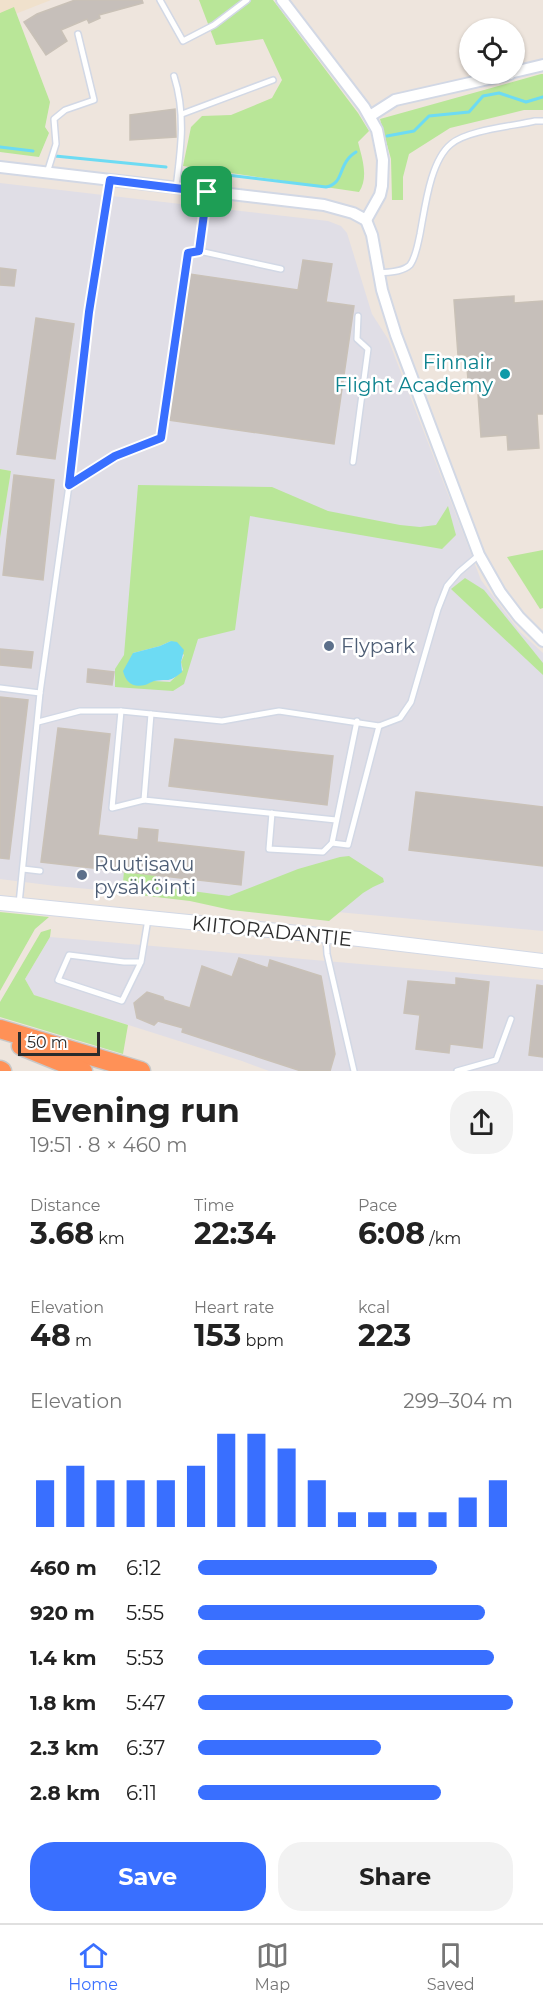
<!DOCTYPE html>
<html lang="en">
<head>
<meta charset="utf-8">
<style>
	body { margin:0; font-family:Montserrat,sans-serif; background:#f2f2f2; color:#222; height:100vh; display:flex; flex-direction:column; font-size:22px; white-space:nowrap }
	* { box-sizing:border-box; margin:0 }
	p { font-size:20px; color:#767676 }
	.icon { flex:none; width:33px; height:33px; fill:none; stroke:currentColor; stroke-width:2; stroke-linecap:round; stroke-linejoin:round }
	.map { position:relative; height:1071px; overflow:hidden }
	.side { display:flex; flex-direction:column; background:#fff; flex:1 }
	.side>* { flex:none }
	.fabs { position:absolute; left:459px; top:18px; display:grid; gap:12px }
	.fabs a { display:grid; place-items:center; width:66px; height:66px; border-radius:50%; background:#fff; box-shadow:0 2px 4px #0004; font-size:30px }
	.scale { position:absolute; left:18px; bottom:15px; width:82px; box-sizing:border-box; padding-left:6px; border:3px solid #2c2c2c; border-top:0; font-size:16px; line-height:21px; white-space:nowrap; color:#2c2c2c; -webkit-text-stroke:4px #fff; paint-order:stroke }
	.pin { position:absolute; display:grid; place-items:center; width:51px; height:51px; color:#fff; margin:-26px; border-radius:12px; box-shadow:0 3px 9px #0006 }
	.round { display:grid; place-items:center; flex:none; width:63px; height:63px; border-radius:24px; background:#f2f2f2 }
	.overview { display:flex; align-items:center; justify-content:space-between; height:102px; padding:0 30px }
	h1 { font-size:33px; font-weight:700; line-height:45px }
	.stats { display:grid; grid-template-columns:repeat(3,1fr); gap:9px; height:102px; padding:6px 30px }
	.stats div { display:grid; align-content:center }
	.stats b { font-size:30px; font-weight:700 }
	.stats small { font-size:16px; font-weight:400 }
	.stats p { font-size:16px }
	.chart { height:168px; padding:12px 30px }
	.chart p { display:flex; justify-content:space-between }
	.chart svg { width:100%; height:108px; margin-top:6px; stroke:#396fff; stroke-width:6 }
	.cta { display:flex; gap:12px; margin-top:auto; padding:12px 30px }
	.cta a { flex:1; height:69px; border-radius:24px; background:#396fff; color:#fff; font-size:24px; font-weight:700; line-height:69px; text-align:center }
	.cta a+a { background:#f2f2f2; color:#222 }
	ul { padding:0 30px; list-style:none; font-size:20px }
	li { display:grid; grid-template-columns:96px 72px 1fr; align-items:center; height:45px }
	li i { height:15px; border-radius:8px; background:#396fff }
	.dock { display:flex; justify-content:space-around; align-items:center; height:84px; border-top:2px solid #e0e0e0; background:#fff; font-size:16px; color:#767676 }
	.dock a { display:grid; justify-items:center; gap:3px }
	.dock .current { color:#396fff }
	.map>svg:first-child { display:block }
	.industrial { fill:#e0dee6 }
	.education { fill:#f0e1cc }
	.green { fill:#b9e698; fill-rule:evenodd }
	.water { fill:#6ddbf3 }
	.lines { fill:none; stroke-linecap:round; stroke-linejoin:round }
	.stream { stroke:#6ddbf3; stroke-width:3 }
	.building { fill:#c6bfba; stroke:#c9c1b7; stroke-width:1.5 }
	.service-casing { stroke:#d2d8e5; stroke-width:8 }
	.minor-casing { stroke:#d2d8e5; stroke-width:14 }
	.secondary-casing { stroke:#d2d8e5; stroke-width:16 }
	.motorway-casing { stroke:#c8c8c8; stroke-width:21 }
	.service { stroke:#fff; stroke-width:5 }
	.minor { stroke:#fff; stroke-width:10 }
	.secondary { stroke:#fff; stroke-width:14 }
	.motorway { stroke:#ff9157; stroke-width:18 }
	.route-casing { stroke:#fff; stroke-width:12 }
	.route { stroke:#396fff; stroke-width:8 }
	.culture-dot { fill:#0f9aa8; stroke:#fff; stroke-width:2 }
	.service-dot { fill:#5c6f8a; stroke:#fff; stroke-width:2 }
	.labels { text-anchor:middle; dominant-baseline:central; stroke-width:5; stroke-linejoin:round; paint-order:stroke }
	.culture-label { font-size:20px; fill:#0d838f; stroke:#fff; text-anchor:end }
	.service-label { font-size:20px; fill:#4e5e75; stroke:#fff; text-anchor:start }
	.street-label { font-size:20px; fill:#2c2c2c; stroke:#fff }
</style>
</head>
<body>
<div class="map">
<svg width="543" height="1071" viewBox="0 0 543 1071">
	<rect width="100%" height="100%" fill="#eee5dd"/>
	<g class="industrial">
		<polygon points="0,183 328,221 341,226 347,233 372,314 388,339 481,580 520,632 543,653 543,931 56,886 0,879 0,538 11,471 0,469"/>
		<polygon points="50,937 543,980 543,1071 269,1071 242,1061 34,995 25,979"/>
	</g>
	<polygon class="education" points="0,0 51,0 0,20"/>
	<g class="green">
		<path d="M199 0H273L358 113 369 131 358 142C362 158 369 177 359 192L183 166 191 127 202 116 231 115 272 98 282 80 263 39 216 45Z"/>
		<polygon points="14,7 50,102 45,127 49,133 39,157 0,152 0,13"/>
		<polygon points="541,74 543,74 543,110 524,110 450,128 409,154 403,177 403,200 392,200 391,159 380,119"/>
		<polygon points="0,469 11,471 0,538"/>
		<path d="M138 485 272 487 328 511 400 525 420 527 436 525 448 506 456 535 442 549 250 516 235 630 198 639 184 684 173 691 115 687V669L124 655ZM171 641 184 655 181 662 183 670 170 682 154 681 133 653 160 646Z"/>
		<polygon points="543,550 543,608 540,609 507,557"/>
		<polygon points="465,578 484,590 543,663 543,675 451,589"/>
		<polygon points="349,856 383,878 384,882 373,887 363,893 329,921 231,910 190,901 122,893 124,871 156,875 155,886 229,896 298,869 340,857"/>
		<polygon points="0,912 49,917 35,929 0,991"/>
		<polygon points="51,929 50,937 25,979 34,995 128,1025 123,1054 0,1017 0,1002 41,932"/>
	</g>
	<path class="water" d="M171 641 177 642 184 650 181 662 182 672C167 684 170 678 154 681 153 681 146 685 145 685 132 688 126 682 123 671L133 653 160 646Z"/>
	<g class="lines">
		<g class="stream">
			<polyline points="387,136 414,131 429,116 469,112 483,96 499,93 526,102 543,97"/>
			<polyline points="0,147 33,151"/>
			<polyline points="55,156 166,167"/>
			<path d="M186 170 326 187C342 184 339 170 348 159 350 156 353 154 356 152"/>
		</g>
	</g>
	<g class="building">
		<polygon points="75,0 142,0 143,3 99,15 100,18 89,23 87,19 61,30 67,41 46,55 24,22 37,14"/>
		<polygon points="175,109 176,137 130,140 130,115"/>
		<polygon points="303,260 332,264 326,302 354,306 334,444 169,420 190,274 298,290"/>
		<polygon points="0,268 16,270 14,286 0,285"/>
		<polygon points="514,296 514,303 543,301 543,414 537,414 539,448 508,450 507,435 481,437 477,380 468,380 466,355 458,355 454,300"/>
		<polygon points="36,318 74,324 55,459 17,454"/>
		<polygon points="14,475 54,480 43,580 3,575"/>
		<polygon points="0,649 33,652 31,668 0,665"/>
		<polygon points="88,669 114,672 112,685 87,682"/>
		<polygon points="0,697 28,700 9,859 0,858"/>
		<polygon points="58,728 110,734 98,835 138,840 139,828 158,830 157,842 244,852 241,885 41,862"/>
		<polygon points="175,739 333,756 327,805 169,786"/>
		<polygon points="416,792 543,807 543,866 409,850"/>
		<polygon points="239,958 268,968 270,960 321,976 335,1054 330,1071 301,1071 182,1032 183,1028 158,1021 154,1025 137,1018 134,1003 147,992 163,997 164,1000 190,1008 202,966 232,977"/>
		<polygon points="456,978 489,982 482,1048 450,1044 449,1053 416,1049 420,1015 404,1013 408,981 456,985"/>
		<polygon points="537,985 543,986 543,1057 529,1055"/>
	</g>
	<g class="lines">
		<g class="service-casing">
			<g id="service">
				<polyline points="160,0 183,41 214,25 247,0"/>
				<path d="M174 76C186 114 181 148 176 188"/>
				<polyline points="182,114 273,80"/>
				<polyline points="47,173 56,144 54,119 65,110 94,100 78,34"/>
				<polyline points="199,251 207,192"/>
				<path d="M379 273C389 272 403 272 410 265 416 257 418 243 420 234 425 208 430 161 451 144 467 130 514 126 535 121H543"/>
				<polyline points="353,462 368,349 357,339 358,316"/>
				<polyline points="69,485 89,312 110,180"/>
				<polyline points="0,688 40,693"/>
				<polyline points="121,711 112,808 144,800"/>
				<polyline points="151,714 144,800 336,820"/>
				<polyline points="38,722 80,711 121,711 222,721 279,711 379,726 400,718 411,702 438,609 447,586 459,572 479,555"/>
				<polyline points="272,813 269,849 323,852 332,843 357,721"/>
				<polyline points="332,843 348,845 379,726"/>
				<polyline points="23,869 40,871"/>
				<polyline points="19,904 40,693 69,485 115,456 161,438 187,253 199,251 281,269"/>
				<polyline points="326,937 327,954 354,1071"/>
				<polyline points="141,962 124,962 69,955 58,980 122,1001 141,962 148,919"/>
				<polyline points="457,1071 496,1060 511,1019"/>
			</g>
		</g>
		<g class="minor-casing">
			<g id="minor">
				<polyline points="282,0 364,107 377,130 383,160 382,186 380,195 366,220"/>
				<polyline points="514,72 543,65"/>
				<polyline points="370,116 395,100 510,74"/>
				<polyline points="0,167 324,205 353,213 366,220"/>
				<polyline points="366,220 372,235 382,290 396,335 479,555 500,592 519,617 543,641"/>
			</g>
		</g>
		<g class="secondary-casing">
			<polyline id="secondary" points="0,903 359,939 543,961"/>
		</g>
		<g class="motorway-casing">
			<g id="motorway">
				<polyline points="0,1029 141,1071"/>
				<polyline points="21,1046 83,1071"/>
				<polyline points="0,1070 2,1071"/>
			</g>
		</g>
		<use href="#service" class="service"/>
		<use href="#minor" class="minor"/>
		<use href="#secondary" class="secondary"/>
		<use href="#motorway" class="motorway"/>
	</g>
	<g class="lines">
		<g class="route-casing">
			<polygon id="route" points="110,180 207,192 199,251 188,253 161,438 115,456 69,485 89,312"/>
		</g>
		<use href="#route" class="route"/>
	</g>
	<circle class="culture-dot" cx="505" cy="374" r="6"/>
	<g class="service-dot">
		<circle cx="329" cy="646" r="6"/>
		<circle cx="82" cy="875" r="6"/>
	</g>
	<g class="labels">
		<g class="culture-label">
			<text x="493" y="362">Finnair<tspan x="493" dy="23">Flight Academy</tspan></text>
		</g>
		<g class="service-label">
			<text x="341" y="646">Flypark</text>
			<text x="94" y="864">Ruutisavu<tspan x="94" dy="23">pysäköinti</tspan></text>
		</g>
		<g class="street-label">
			<text transform="translate(272 931) rotate(6)">KIITORADANTIE</text>
		</g>
	</g>
</svg>
<div class="fabs">
<a><svg class="icon" aria-label="locate" viewBox="0 0 24 24"><circle cx="12" cy="12" r="6"/><path d="M12 2v4M12 18v4M2 12h4M18 12h4"/></svg></a>
</div>
<div class="scale">50 m</div>
<div class="pin" style="left:207px;top:192px;background:#1e9e55"><svg class="icon" aria-label="arrive" viewBox="0 0 24 24"><path d="M6 21V4h12l-3 4 3 4H6"/></svg></div>
</div>
<section class="side">
<div class="overview"><div><h1>Evening run</h1><p>19:51 · 8 × 460 m</p></div><a class="round"><svg class="icon" aria-label="share" viewBox="0 0 24 24"><path d="M12 15V3M7 8l5-5 5 5M5 13v7h14v-7"/></svg></a></div>
<div class="stats">
<div><p>Distance</p><b>3.68<small> km</small></b></div>
<div><p>Time</p><b>22:34</b></div>
<div><p>Pace</p><b>6:08<small> /km</small></b></div>
</div>
<div class="stats">
<div><p>Elevation</p><b>48<small> m</small></b></div>
<div><p>Heart rate</p><b>153<small> bpm</small></b></div>
<div><p>kcal</p><b>223</b></div>
</div>
<div class="chart"><p><span>Elevation</span>299–304 m</p>
<svg viewBox="0 0 160 44" preserveAspectRatio="none"><path d="M5 44V25M15 44V19M25 44V25M35 44V25M45 44V25M55 44V19M65 44V6M75 44V6M85 44V12M95 44V25M105 44V38M115 44V38M125 44V38M135 44V38M145 44V32M155 44V25"/></svg>
</div>
<ul>
<li><b>460 m</b>6:12<i style="width:76%"></i></li>
<li><b>920 m</b>5:55<i style="width:91%"></i></li>
<li><b>1.4 km</b>5:53<i style="width:94%"></i></li>
<li><b>1.8 km</b>5:47<i style="width:100%"></i></li>
<li><b>2.3 km</b>6:37<i style="width:58%"></i></li>
<li><b>2.8 km</b>6:11<i style="width:77%"></i></li>
</ul>
<div class="cta"><a>Save</a><a>Share</a></div>
</section>
<nav class="dock">
<a class="current"><svg class="icon" aria-label="home" viewBox="0 0 24 24"><path d="M3 11l9-7 9 7M6 9v11h12V9"/></svg>Home</a>
<a><svg class="icon" aria-label="map" viewBox="0 0 24 24"><path d="M3 6l6-2 6 2 6-2v14l-6 2-6-2-6 2zM9 4v14M15 6v14"/></svg>Map</a>
<a><svg class="icon" aria-label="saved" viewBox="0 0 24 24"><path d="M7 4h10v16l-5-4-5 4z"/></svg>Saved</a>
</nav>
</body>
</html>
